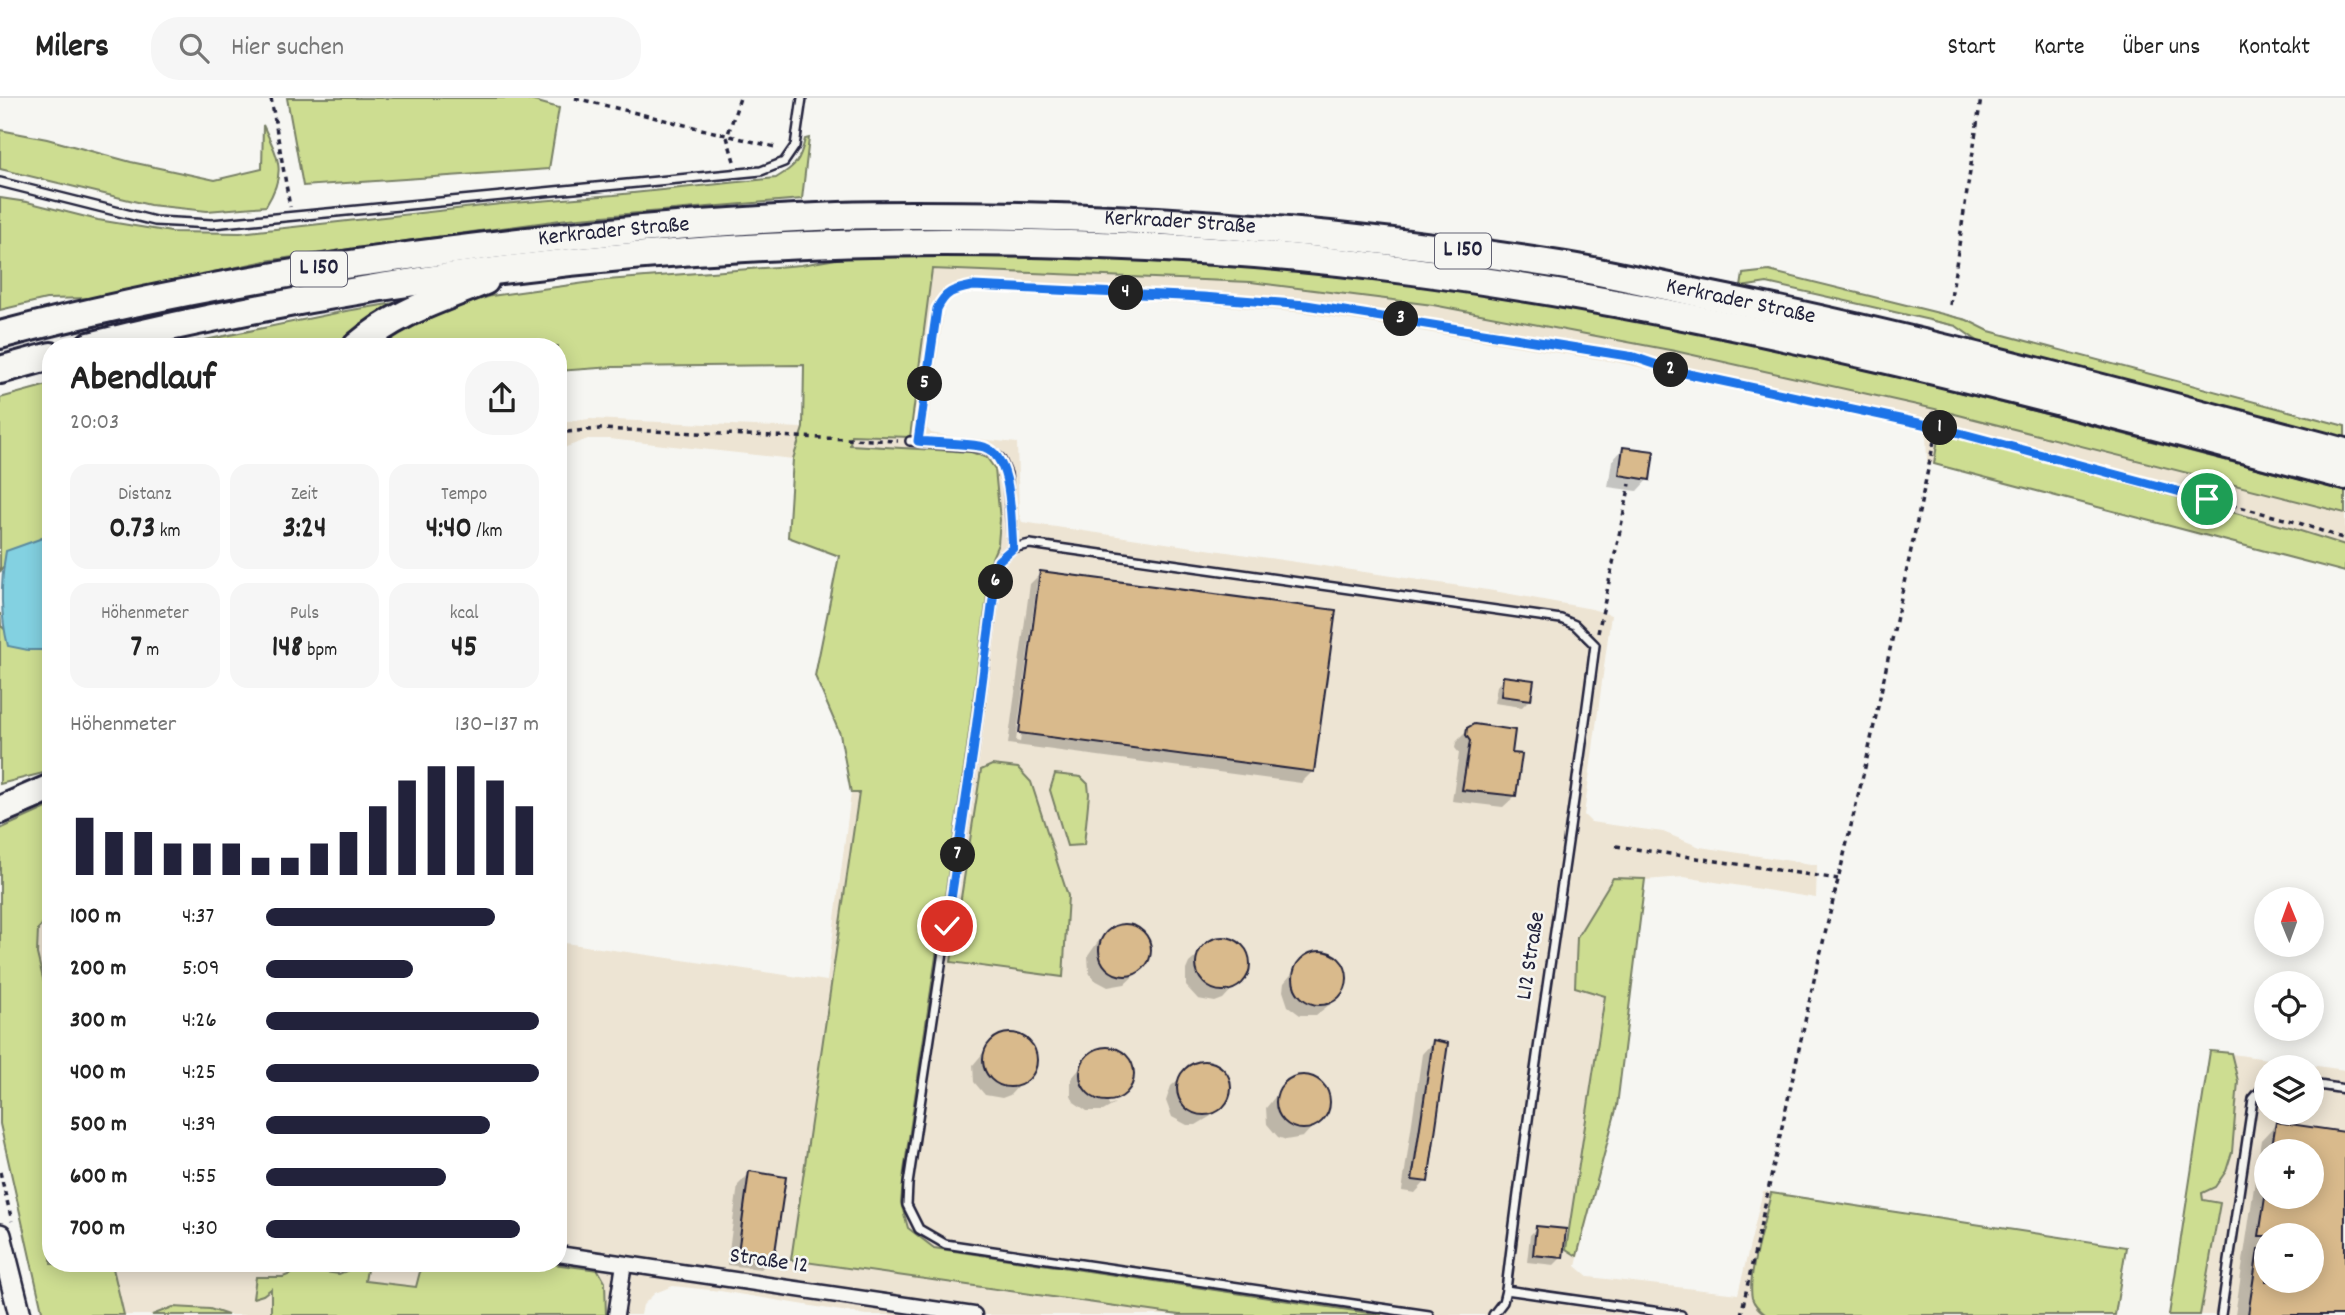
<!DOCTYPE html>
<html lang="de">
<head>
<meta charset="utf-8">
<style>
	body { margin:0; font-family:Dekko,sans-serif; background:#f6f6f6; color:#222; height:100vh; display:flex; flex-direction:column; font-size:26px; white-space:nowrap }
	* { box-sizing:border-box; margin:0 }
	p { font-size:23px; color:#767676 }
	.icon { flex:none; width:38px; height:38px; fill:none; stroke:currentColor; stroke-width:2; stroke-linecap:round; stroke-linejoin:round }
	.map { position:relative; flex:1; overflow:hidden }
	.side { position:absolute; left:42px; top:240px; width:525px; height:934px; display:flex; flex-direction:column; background:#fff; border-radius:28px; box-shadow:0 4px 18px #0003 }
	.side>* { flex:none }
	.needle { width:46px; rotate:359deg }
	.tools { position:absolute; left:2254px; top:789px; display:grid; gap:14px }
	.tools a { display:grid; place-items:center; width:70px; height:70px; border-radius:50%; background:#fff; box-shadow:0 4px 18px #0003; font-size:35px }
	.pin { position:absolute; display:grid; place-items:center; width:60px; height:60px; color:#fff; margin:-30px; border:4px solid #fff; border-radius:50%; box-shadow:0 2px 7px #0007 }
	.km { position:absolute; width:35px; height:35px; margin:-18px; border-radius:50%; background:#222; color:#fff; font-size:19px; line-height:35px; text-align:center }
	.round { display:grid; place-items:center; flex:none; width:74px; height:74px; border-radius:28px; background:#f6f6f6 }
	.headline { display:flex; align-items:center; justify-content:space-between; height:119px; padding:0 28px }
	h1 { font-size:38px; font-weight:700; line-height:52px }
	.metrics { display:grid; grid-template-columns:repeat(3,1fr); gap:10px; height:119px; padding:7px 28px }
	.metrics div { display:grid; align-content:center; border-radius:18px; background:#f6f6f6; text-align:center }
	.metrics b { font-size:30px; font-weight:700 }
	.metrics small { font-size:19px; font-weight:400 }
	.metrics p { font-size:19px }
	.chart { height:196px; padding:14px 28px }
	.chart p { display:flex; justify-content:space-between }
	.chart svg { width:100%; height:126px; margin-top:7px; stroke:#22223b; stroke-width:6 }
	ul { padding:0 28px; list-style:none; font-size:23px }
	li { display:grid; grid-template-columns:112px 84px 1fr; align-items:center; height:52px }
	li i { height:18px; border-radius:9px; background:#22223b }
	header { display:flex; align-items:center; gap:42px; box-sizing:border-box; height:98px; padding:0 35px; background:#fff; border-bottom:2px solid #e0e0e0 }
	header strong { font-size:33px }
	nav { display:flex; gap:38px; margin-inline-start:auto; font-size:24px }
	.search { width:490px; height:63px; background:#f6f6f6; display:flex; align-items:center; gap:18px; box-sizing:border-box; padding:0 24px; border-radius:28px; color:#767676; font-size:26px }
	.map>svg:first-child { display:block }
	.built { fill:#ede4d3; fill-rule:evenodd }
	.green { fill:#cddd91; stroke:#788066; stroke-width:2 }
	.water { fill:#83d1e1; stroke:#5c8b9f; stroke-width:2 }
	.shadow { fill:#0003; fill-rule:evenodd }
	.building { fill:#d9ba8c; stroke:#22223b; stroke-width:2 }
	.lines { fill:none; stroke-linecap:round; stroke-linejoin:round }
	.lane-casing { stroke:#22223b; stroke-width:12 }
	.street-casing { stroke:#22223b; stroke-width:19 }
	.secondary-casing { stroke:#22223b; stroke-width:26 }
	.highway-casing { stroke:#22223b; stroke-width:32 }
	.path { stroke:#22223b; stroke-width:3.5; stroke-dasharray:5 5; stroke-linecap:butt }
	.lane { stroke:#f6f6f2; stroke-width:7 }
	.street { stroke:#f6f6f2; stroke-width:14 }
	.secondary { stroke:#f6f6f2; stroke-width:21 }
	.highway { stroke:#f6f6f2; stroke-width:26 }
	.route-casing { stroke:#fff; stroke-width:14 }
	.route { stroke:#1a73e8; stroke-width:9 }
	.labels { text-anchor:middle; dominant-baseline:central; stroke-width:5; stroke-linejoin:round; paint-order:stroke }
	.shield { fill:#f6f6f2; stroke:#626272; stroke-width:2 }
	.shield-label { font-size:21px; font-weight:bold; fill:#22223b }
	.street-label { font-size:23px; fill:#22223b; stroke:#f6f6f2 }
</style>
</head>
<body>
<header>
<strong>Milers</strong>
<div class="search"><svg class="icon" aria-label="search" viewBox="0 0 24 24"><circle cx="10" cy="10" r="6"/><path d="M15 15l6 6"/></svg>Hier suchen</div>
<nav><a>Start</a><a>Karte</a><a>Über uns</a><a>Kontakt</a></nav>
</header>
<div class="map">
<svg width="2345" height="1217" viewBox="0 0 2345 1217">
	<rect width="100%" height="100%" fill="#f6f6f2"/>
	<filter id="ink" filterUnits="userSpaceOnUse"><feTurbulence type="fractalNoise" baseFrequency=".0143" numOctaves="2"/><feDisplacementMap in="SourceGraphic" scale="14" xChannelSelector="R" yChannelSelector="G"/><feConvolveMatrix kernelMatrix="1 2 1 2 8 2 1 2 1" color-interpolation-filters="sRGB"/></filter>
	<g filter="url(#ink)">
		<g class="built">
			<polygon points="932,171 1251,184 1433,207 1675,253 1935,311 2345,415 2345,474 1927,364 1926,333 1616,264 1306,215 1200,206 974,193 957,197 945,206 927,330 931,335 946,338 1017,345 1019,416 1022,424 1494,493 1592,511 1611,517 1584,717 1591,724 1663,734 1700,749 1817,767 1816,800 1684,779 1645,782 1617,1008 1576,1168 1589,1179 1738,1196 1763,1093 2126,1149 2115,1217 866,1217 720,1193 673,1188 655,1195 643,1207 641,1217 123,1217 108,1166 558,1166 558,844 827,883 851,695 840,636 815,578 839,458 788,439 793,361 609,341 588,341 558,352 558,325 590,321 803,330 804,267 613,269 558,273 930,184"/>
			<polygon points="51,795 51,965 27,818"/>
			<path d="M2210 953 2345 972V1217H2169ZM2266 970H2312V1015H2266ZM2266 1054H2312V1099H2266ZM2266 1138H2312V1183H2266Z"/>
		</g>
		<g class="green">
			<polygon points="287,0 523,0 559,10 549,71 303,88"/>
			<path d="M263 27C279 61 287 74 266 108L207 113 150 107 0 71V32L47 41 131 64 215 82 262 71Z"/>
			<path d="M809 40 802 101 568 121 414 142 265 163 92 200 46 201 0 212V100L27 104 98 122 171 134 240 135 501 106 614 97 776 80C796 68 800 63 805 41Z"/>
			<polygon points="1030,156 1178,162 1296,172 1517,199 1696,234 1909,281 2345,393 2345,415 1935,311 1675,253 1433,207 1251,184 932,171 910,339 851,337 850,347 971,354 987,360 995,371 1000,422 998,446 992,460 966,657 904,1073 901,1105 908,1130 934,1150 1382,1217 1179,1217 791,1162 859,695 851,695 840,636 815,578 839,458 788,439 793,361 803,330 804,267 613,269 558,273 558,248 375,248 417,221 491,198 607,182 801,167 860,157"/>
			<polygon points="1769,173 1967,222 1989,233 2345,328 2345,340 1982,246 1956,228 1767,185 1741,189 1743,176"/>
			<polygon points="413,202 346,248 176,248 346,213"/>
			<polygon points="51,286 51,437 40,441 2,470 0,474 0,300"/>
			<polygon points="1939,334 2294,431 2345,447 2345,474 1934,366"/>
			<polygon points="0,515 1,528 28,552 51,552 51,673 0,686"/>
			<polygon points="992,667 1018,670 1031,684 1068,798 1063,879 951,864 981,672"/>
			<polygon points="1055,676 1081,679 1088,686 1089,696 1084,747 1067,748 1050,692"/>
			<polygon points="51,708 51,818 38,831 37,856 51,913 51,1166 112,1166 124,1217 43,1217 0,1026 0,731"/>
			<polygon points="1613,780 1645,781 1617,1008 1577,1158 1566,1151 1605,898 1575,889 1577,839"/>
			<polygon points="2210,953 2231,955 2238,983 2232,1054 2226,1073 2215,1089 2202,1095 2203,1102 2220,1105 2200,1217 2169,1217"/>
			<path d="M1771 1095 2126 1149 2115 1217H1766C1760 1212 1754 1207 1752 1200 1747 1176 1766 1120 1771 1095Z"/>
			<polygon points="363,1166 368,1166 365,1183 416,1189 422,1166 553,1166 598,1172 605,1184 606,1217 271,1217 271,1191 263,1197 253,1200 256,1179 283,1179 303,1171 339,1176"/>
			<polygon points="173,1209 210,1211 228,1217 152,1217"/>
		</g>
		<path class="water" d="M51 437V552H28L8 548C0 516 0 486 6 453Z"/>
		<g class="shadow">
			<polygon points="1623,351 1648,381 1637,393 1608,389 1612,363"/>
			<path d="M1041 475 1313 673 1301 685 1008 646 1030 486ZM1037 485H1041L1020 644 1016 643Z"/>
			<polygon points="1504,580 1530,601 1522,609 1494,605 1497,588"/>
			<polygon points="1468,632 1510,656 1515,698 1503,709 1452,703 1459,655 1455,650 1456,644"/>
			<polygon points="1117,829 1132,829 1139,832 1149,844 1148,860 1144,868 1125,886 1108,889 1093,881 1089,874 1088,858 1097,845 1110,832"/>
			<polygon points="1230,842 1243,851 1247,858 1247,875 1223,901 1215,904 1198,901 1186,888 1186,872 1189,865 1214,843"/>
			<polygon points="1316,855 1333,858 1344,871 1346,880 1341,895 1329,907 1316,917 1300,917 1288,908 1283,893 1284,885 1301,865"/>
			<polygon points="1010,937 1024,941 1034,954 1034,971 1010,997 1002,1000 985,997 974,984 973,967 994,942"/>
			<polygon points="1433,944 1426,1083 1415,1095 1402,1093 1422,956"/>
			<polygon points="1103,951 1111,951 1127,960 1131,967 1132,984 1120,1000 1108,1004 1109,1007 1115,1005 1110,1009 1103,1013 1087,1013 1074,1004 1071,997 1071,981 1094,954"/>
			<polygon points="1196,966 1212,966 1219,969 1224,974 1229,989 1224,1006 1211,1018 1196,1027 1187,1027 1172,1019 1166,1003 1171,988"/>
			<polygon points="1302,979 1317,984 1327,996 1327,1013 1303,1039 1286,1042 1278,1039 1267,1026 1266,1010 1287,984"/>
			<path d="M2276 1026 2345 1036V1217H2235L2261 1042ZM2266 1054H2312V1099H2266ZM2266 1138H2312V1183H2266Z"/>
			<polygon points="750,1075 773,1160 761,1171 727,1167 738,1087"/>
			<polygon points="1537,1130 1562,1159 1554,1167 1527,1164 1530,1137"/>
		</g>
		<g class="building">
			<polygon points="1623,349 1654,353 1650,382 1619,377"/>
			<polygon points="1040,473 1336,512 1314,674 1019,635"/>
			<polygon points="1503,578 1534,582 1531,602 1501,598"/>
			<polygon points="1474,626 1515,632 1512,655 1522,656 1516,698 1462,692 1470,643 1466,637 1467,630"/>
			<circle cx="1125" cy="852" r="26"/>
			<circle cx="1223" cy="866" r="27"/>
			<circle cx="1320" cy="880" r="27"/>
			<circle cx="1010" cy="962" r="27"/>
			<polygon points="1433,942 1448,945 1428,1084 1412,1082"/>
			<circle cx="1107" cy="976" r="27"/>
			<circle cx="1204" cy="990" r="27"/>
			<circle cx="1303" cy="1004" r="27"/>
			<polygon points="2276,1024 2345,1034 2345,1217 2248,1217 2258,1151 2266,1151 2266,1183 2312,1183 2312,1138 2259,1138 2265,1099 2312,1099 2312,1054 2271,1054"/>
			<polygon points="749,1073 786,1079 774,1161 738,1155"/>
			<polygon points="1536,1128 1566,1131 1563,1160 1533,1157"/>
		</g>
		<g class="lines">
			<g class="lane-casing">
				<g id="lane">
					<polyline points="0,84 155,123 212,126 761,73 784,64 795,48 802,0"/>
					<polyline points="910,343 985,350 1000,360 1007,376 1013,450"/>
					<polyline points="2312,986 2345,991"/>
					<polyline points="1506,1192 1681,1217"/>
					<path d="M1429 1217 945 1146 919 1131 907 1107 908 1086 973 655 998 463 1013 450 1030 446 1561 521 1575 527 1595 547C1568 762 1531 976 1506 1192L1503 1204 1493 1217"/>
					<polyline points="2221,1217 2253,1001 2266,986"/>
				</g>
			</g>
			<g class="street-casing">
				<g id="street">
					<polyline points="558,1156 974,1217"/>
					<polyline points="616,1217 624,1166"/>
				</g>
			</g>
			<g class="secondary-casing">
				<polyline id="secondary" points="0,1137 20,1217"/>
			</g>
			<g class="highway-casing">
				<g id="highway">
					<path id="s1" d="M0 237C154 196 312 169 470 150 592 134 716 123 839 118 899 116 959 117 1019 118 1202 121 1384 139 1566 168 1613 176 1660 187 1707 197 1921 240 2133 298 2345 354"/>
					<path d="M89 248C369 179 655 145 943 144 1100 144 1257 152 1413 173 1729 215 2038 297 2345 378"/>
					<path d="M357 248C398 213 437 203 485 183"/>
					<polyline points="0,272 51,258"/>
					<polyline points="0,712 51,690"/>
				</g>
			</g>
			<g class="path">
				<polyline points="271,0 290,109"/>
				<polyline points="575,0 779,50"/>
				<polyline points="734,63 727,39 740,0"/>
				<polyline points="1950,207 1981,0"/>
				<polyline points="1929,328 1935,311"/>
				<path d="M919 333 937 211C946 193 954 192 973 188L1203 199 1306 207 1634 259 1675 273 1937 329 2296 424 2345 441"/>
				<polyline points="558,338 566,334 599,331 898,343"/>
				<polyline points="1598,535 1630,386"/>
				<polyline points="1616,748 1838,781"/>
				<polyline points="0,1074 12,1123"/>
				<polyline points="1741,1217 1814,882 1866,665 1937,329"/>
			</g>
			<use href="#lane" class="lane"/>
			<use href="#street" class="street"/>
			<use href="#secondary" class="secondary"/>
			<use href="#highway" class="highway"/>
		</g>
	</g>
	<g class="lines" filter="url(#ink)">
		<g class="route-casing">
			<path id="route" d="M947 828 973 654 998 463 1013 450C1010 422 1014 359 984 349 970 345 934 345 918 343L937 211C946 193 953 192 973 188L1203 199 1306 207 1634 259 1675 273 1937 329 2207 401"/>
		</g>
		<use href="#route" class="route"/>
	</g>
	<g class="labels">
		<g class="shield">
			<rect x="1435" y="135.5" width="56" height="35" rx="5"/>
			<rect x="291" y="153.5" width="56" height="35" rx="5"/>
		</g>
		<g class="shield-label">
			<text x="1463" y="153">L 150</text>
			<text x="319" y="171">L 150</text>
		</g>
		<g class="street-label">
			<text stroke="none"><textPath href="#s1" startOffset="1190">Kerkrader Straße</textPath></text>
			<text stroke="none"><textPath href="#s1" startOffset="623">Kerkrader Straße</textPath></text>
			<text stroke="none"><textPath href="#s1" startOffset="1757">Kerkrader Straße</textPath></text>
			<text transform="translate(1532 858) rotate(-81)">L12 Straße</text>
			<text transform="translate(769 1164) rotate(8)">Straße 12</text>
		</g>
	</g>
</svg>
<div class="tools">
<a><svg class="needle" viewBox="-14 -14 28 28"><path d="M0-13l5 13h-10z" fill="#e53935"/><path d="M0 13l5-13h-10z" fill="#767676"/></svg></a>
<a><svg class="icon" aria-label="locate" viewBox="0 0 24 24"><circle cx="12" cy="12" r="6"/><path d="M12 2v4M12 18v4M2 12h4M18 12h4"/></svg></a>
<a><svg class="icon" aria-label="layers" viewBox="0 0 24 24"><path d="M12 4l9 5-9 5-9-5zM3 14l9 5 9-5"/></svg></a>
<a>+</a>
<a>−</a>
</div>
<div class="pin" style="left:2207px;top:401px;background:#1e9e55"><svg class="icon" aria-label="arrive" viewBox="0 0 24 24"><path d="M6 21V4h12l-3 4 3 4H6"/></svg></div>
<div class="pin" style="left:947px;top:828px;background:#d93025"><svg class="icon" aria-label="check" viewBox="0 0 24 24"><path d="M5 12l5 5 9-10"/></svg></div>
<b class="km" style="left:1940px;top:330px">1</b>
<b class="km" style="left:1671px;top:272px">2</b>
<b class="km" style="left:1401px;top:221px">3</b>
<b class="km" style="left:1126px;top:195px">4</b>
<b class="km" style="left:925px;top:286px">5</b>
<b class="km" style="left:996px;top:484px">6</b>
<b class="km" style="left:958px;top:757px">7</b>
<section class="side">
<div class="headline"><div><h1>Abendlauf</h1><p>20:03</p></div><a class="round"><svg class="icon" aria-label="share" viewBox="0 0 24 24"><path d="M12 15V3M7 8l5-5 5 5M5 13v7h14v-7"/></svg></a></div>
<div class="metrics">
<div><p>Distanz</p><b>0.73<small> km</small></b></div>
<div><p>Zeit</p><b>3:24</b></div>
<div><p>Tempo</p><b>4:40<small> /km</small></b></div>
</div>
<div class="metrics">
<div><p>Höhenmeter</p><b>7<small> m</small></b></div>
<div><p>Puls</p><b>148<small> bpm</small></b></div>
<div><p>kcal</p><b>45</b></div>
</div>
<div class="chart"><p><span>Höhenmeter</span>130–137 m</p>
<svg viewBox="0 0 160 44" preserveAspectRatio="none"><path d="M5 44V24M15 44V29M25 44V29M35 44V33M45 44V33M55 44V33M65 44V38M75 44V38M85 44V33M95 44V29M105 44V20M115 44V11M125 44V6M135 44V6M145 44V11M155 44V20"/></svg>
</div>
<ul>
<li><b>100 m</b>4:37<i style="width:84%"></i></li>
<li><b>200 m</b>5:09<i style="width:54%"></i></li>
<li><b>300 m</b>4:26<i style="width:100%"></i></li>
<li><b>400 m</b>4:25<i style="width:100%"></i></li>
<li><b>500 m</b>4:39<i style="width:82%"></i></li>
<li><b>600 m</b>4:55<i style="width:66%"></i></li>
<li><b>700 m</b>4:30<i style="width:93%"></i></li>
</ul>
</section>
</div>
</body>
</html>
